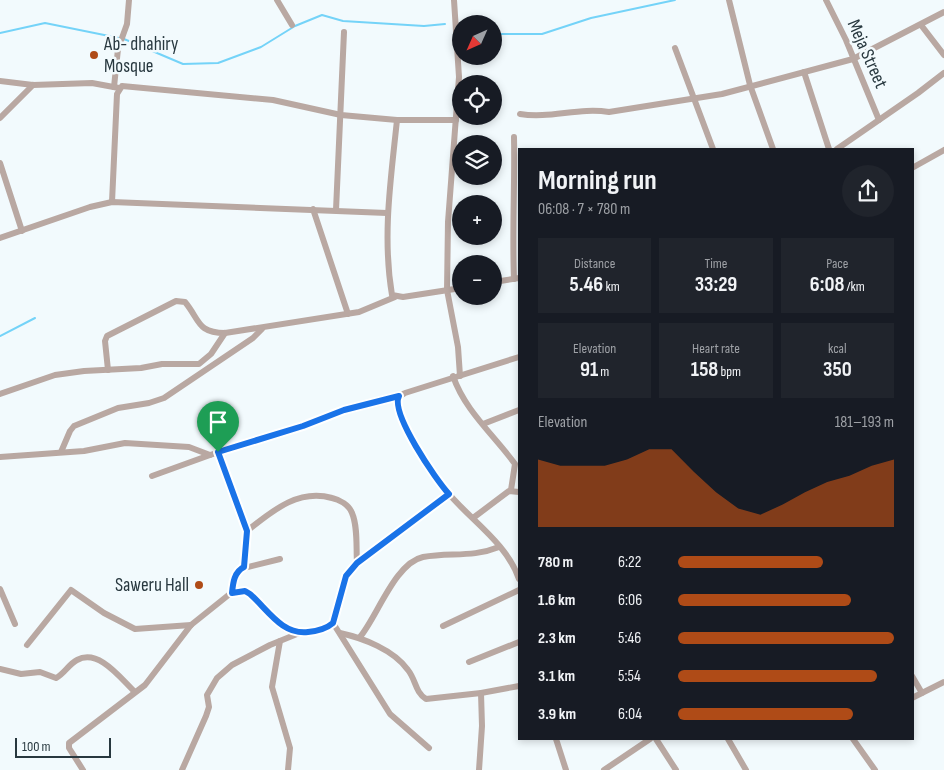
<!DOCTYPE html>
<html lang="en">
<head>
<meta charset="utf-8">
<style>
	body { margin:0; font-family:"Sofia Sans Condensed",sans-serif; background:#20242c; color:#f1f3f6; height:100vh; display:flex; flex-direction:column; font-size:19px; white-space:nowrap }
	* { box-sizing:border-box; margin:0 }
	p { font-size:16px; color:#9ea1a6 }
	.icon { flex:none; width:28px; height:28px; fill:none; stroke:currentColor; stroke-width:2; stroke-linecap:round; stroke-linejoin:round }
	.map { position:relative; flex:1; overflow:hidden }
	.details { position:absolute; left:518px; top:148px; width:396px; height:592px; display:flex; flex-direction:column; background:#171b24; border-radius:0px; box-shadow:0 2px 8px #0003 }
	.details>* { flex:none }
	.needle { width:32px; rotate:225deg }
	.fabs { position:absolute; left:452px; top:15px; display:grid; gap:10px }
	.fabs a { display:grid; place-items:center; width:50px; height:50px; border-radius:50%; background:#171b24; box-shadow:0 2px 8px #0003; font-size:25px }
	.scale { position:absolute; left:15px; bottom:12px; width:96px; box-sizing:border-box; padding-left:5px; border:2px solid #28383f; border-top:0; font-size:14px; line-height:18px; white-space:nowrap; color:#28383f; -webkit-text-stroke:4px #f2fafd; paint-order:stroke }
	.pin { position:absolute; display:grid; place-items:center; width:42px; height:42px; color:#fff; margin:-51px -21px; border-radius:50% 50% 50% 0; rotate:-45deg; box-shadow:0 0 5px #0007 }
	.pin .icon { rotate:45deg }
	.round { display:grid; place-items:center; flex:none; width:52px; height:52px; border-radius:26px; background:#20242c }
	.summary { display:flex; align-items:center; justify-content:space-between; height:85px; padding:0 20px }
	h1 { font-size:28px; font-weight:700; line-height:38px }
	.figures { display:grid; grid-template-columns:repeat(3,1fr); gap:8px; height:85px; padding:5px 20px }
	.figures div { display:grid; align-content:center; border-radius:0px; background:#20242c; text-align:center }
	.figures b { font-size:21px; font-weight:700 }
	.figures small { font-size:14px; font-weight:400 }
	.figures p { font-size:14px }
	.chart { height:140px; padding:10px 20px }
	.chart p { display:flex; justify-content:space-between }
	.chart svg { width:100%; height:90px; margin-top:5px; fill:#af4b17; opacity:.7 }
	ul { padding:0 20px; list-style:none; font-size:16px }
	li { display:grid; grid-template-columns:80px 60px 1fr; align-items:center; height:38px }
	li i { height:12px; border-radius:6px; background:#af4b17 }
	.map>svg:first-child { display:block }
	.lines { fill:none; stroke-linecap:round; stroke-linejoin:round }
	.stream { stroke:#74d3f8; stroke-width:2 }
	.street { stroke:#b9a8a2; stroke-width:6 }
	.route-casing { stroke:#fff; stroke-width:10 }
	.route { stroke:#1a73e8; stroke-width:6 }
	.poi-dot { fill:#af4b17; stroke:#f2fafd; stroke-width:2 }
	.labels { text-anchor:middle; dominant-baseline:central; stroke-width:5; stroke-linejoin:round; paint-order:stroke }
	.poi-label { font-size:19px; fill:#28383f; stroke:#f2fafd; text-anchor:start }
	.street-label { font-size:19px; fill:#28383f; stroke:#f2fafd }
</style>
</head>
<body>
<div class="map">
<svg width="944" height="770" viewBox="0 0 944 770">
	<rect width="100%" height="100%" fill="#f2fafd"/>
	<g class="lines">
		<g class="stream">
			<polyline points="0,33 45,23 119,38"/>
			<polyline points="494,34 542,34 591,18 675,0"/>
			<polyline points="124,39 183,64 218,63 261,47 295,26 322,15 343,21 424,26 445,24"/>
			<polyline points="0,336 35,318"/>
		</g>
		<g class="street">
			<polyline points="277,0 292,25"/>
			<polyline points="454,0 459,77 448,222 447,290 458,347 460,376"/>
			<polyline points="729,0 750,85 773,149"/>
			<polyline points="826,0 846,40 879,120"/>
			<polyline points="921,25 944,55"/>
			<polyline points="675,48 713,149"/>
			<polyline points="804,72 829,149"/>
			<polyline points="0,81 33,85 92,83 119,88"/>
			<polyline points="114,87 118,49 127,24 129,0"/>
			<path d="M520 114C550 119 579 107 609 112L722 94 853 59 944 12"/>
			<polyline points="0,118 33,85"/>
			<path d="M397 120C391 178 382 236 392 295L403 297 461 288"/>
			<polyline points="837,149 918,93 944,73"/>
			<polyline points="0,163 22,231"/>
			<polyline points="912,168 944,150"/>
			<polyline points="112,202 117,94 122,86 273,100 341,115 397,120 456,120"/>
			<polyline points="313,209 348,314"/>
			<polyline points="336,210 344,32"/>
			<polyline points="0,238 90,207 112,202 387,213"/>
			<path d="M514 279C512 231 515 184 514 137"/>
			<polyline points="494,282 519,278"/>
			<path d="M519 357 405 393C400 396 396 398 397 405 398 422 432 472 444 488 467 518 506 541 519 579"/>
			<path d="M108 370 105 341 107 336 176 301 185 302C200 320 197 333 225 333L359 312 395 297"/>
			<path d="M453 376C465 411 494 435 515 464L511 490"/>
			<polyline points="0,394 55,375 84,371 141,368 162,364 199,364 211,354 225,333"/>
			<polyline points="483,424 519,410"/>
			<polyline points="61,452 70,431 74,426 118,408 149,403 164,398 253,338 262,329"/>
			<polyline points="218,452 247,531"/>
			<polyline points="0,457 84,451 125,443 189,447 210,455"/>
			<polyline points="152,476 210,455 303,426 344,410 399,396"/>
			<polyline points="473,518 509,491 519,492"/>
			<path d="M244 567 247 531C271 512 298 488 332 498 340 500 349 505 352 513 358 527 356 548 357 563"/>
			<polyline points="0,589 15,624"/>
			<polyline points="231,593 233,580 240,569 280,559"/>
			<polyline points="333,623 390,714 429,748"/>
			<polyline points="443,626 519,590"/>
			<path d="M340 633C363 638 394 650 408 670 416 680 415 692 426 699L481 693 519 686"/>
			<path d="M360 637C377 617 395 563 423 557 450 552 472 558 499 547"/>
			<polyline points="280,641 272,687 290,748 288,770"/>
			<polyline points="27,645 71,590 104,613 135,629 191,625"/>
			<polyline points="469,662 519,642"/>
			<path d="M0 669 21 674 40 672 56 678C64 674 69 664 77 660 99 648 121 679 135 692"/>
			<polyline points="912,676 922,693"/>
			<polyline points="912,698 944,682"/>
			<polyline points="556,739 566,770"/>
			<polyline points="656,739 676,770"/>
			<polyline points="728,739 746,770"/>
			<polyline points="853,739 875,770"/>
			<polyline points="83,770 69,748 69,743 145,685 191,625 231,593 245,591 250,594 284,628 297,634"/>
			<polyline points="182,770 206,716 209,707 207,695 217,678 232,665 270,645 297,634 319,631 333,623 346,576 357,563 449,494"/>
			<polyline points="479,770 482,726 481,693"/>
			<polyline points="604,770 650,739"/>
		</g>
	</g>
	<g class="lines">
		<g class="route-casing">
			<path id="route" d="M399 396C390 413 436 480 449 494L357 563 346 576 333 623C326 629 318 631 308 632 282 635 268 610 250 594L245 591 232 593C233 583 234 572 244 567L247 531 218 452 303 426 344 410Z"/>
		</g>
		<use href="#route" class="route"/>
	</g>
	<g class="poi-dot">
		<circle cx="94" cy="55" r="5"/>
		<circle cx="199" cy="585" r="5"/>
	</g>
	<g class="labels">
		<g class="poi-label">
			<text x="104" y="44">Ab- dhahiry<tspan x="104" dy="22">Mosque</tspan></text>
			<text x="189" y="585" text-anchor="end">Saweru Hall</text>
		</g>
		<g class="street-label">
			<text transform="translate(867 54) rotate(66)">Meja Street</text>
		</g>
	</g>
</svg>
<div class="fabs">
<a><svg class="needle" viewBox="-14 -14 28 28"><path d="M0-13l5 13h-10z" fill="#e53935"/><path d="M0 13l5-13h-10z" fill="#9ea1a6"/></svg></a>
<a><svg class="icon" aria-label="locate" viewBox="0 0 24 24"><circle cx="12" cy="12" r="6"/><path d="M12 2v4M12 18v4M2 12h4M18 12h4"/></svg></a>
<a><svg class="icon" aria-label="layers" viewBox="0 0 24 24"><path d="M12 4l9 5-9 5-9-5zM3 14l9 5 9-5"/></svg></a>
<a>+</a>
<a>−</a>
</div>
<div class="scale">100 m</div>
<div class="pin" style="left:218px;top:452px;background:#1e9e55"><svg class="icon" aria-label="arrive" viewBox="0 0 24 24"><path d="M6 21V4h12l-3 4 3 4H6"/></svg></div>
<section class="details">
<div class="summary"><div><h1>Morning run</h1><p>06:08 · 7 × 780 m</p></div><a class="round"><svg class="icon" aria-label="share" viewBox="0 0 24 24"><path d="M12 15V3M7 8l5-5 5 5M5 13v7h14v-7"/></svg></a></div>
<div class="figures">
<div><p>Distance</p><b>5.46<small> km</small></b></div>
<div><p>Time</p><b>33:29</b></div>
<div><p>Pace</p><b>6:08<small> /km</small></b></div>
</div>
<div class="figures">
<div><p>Elevation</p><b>91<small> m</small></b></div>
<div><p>Heart rate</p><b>158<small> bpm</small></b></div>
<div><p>kcal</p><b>350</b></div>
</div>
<div class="chart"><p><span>Elevation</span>181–193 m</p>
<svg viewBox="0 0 160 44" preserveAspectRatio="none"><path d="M0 44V11L10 14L20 14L30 14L40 11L50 6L60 6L70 17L80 27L90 35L100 38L110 33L120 27L130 22L140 19L150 14L160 11V44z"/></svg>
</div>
<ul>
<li><b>780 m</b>6:22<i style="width:67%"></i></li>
<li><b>1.6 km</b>6:06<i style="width:80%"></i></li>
<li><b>2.3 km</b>5:46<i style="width:100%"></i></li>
<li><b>3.1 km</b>5:54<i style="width:92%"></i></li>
<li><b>3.9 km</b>6:04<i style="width:81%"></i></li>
</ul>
</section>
</div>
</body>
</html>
